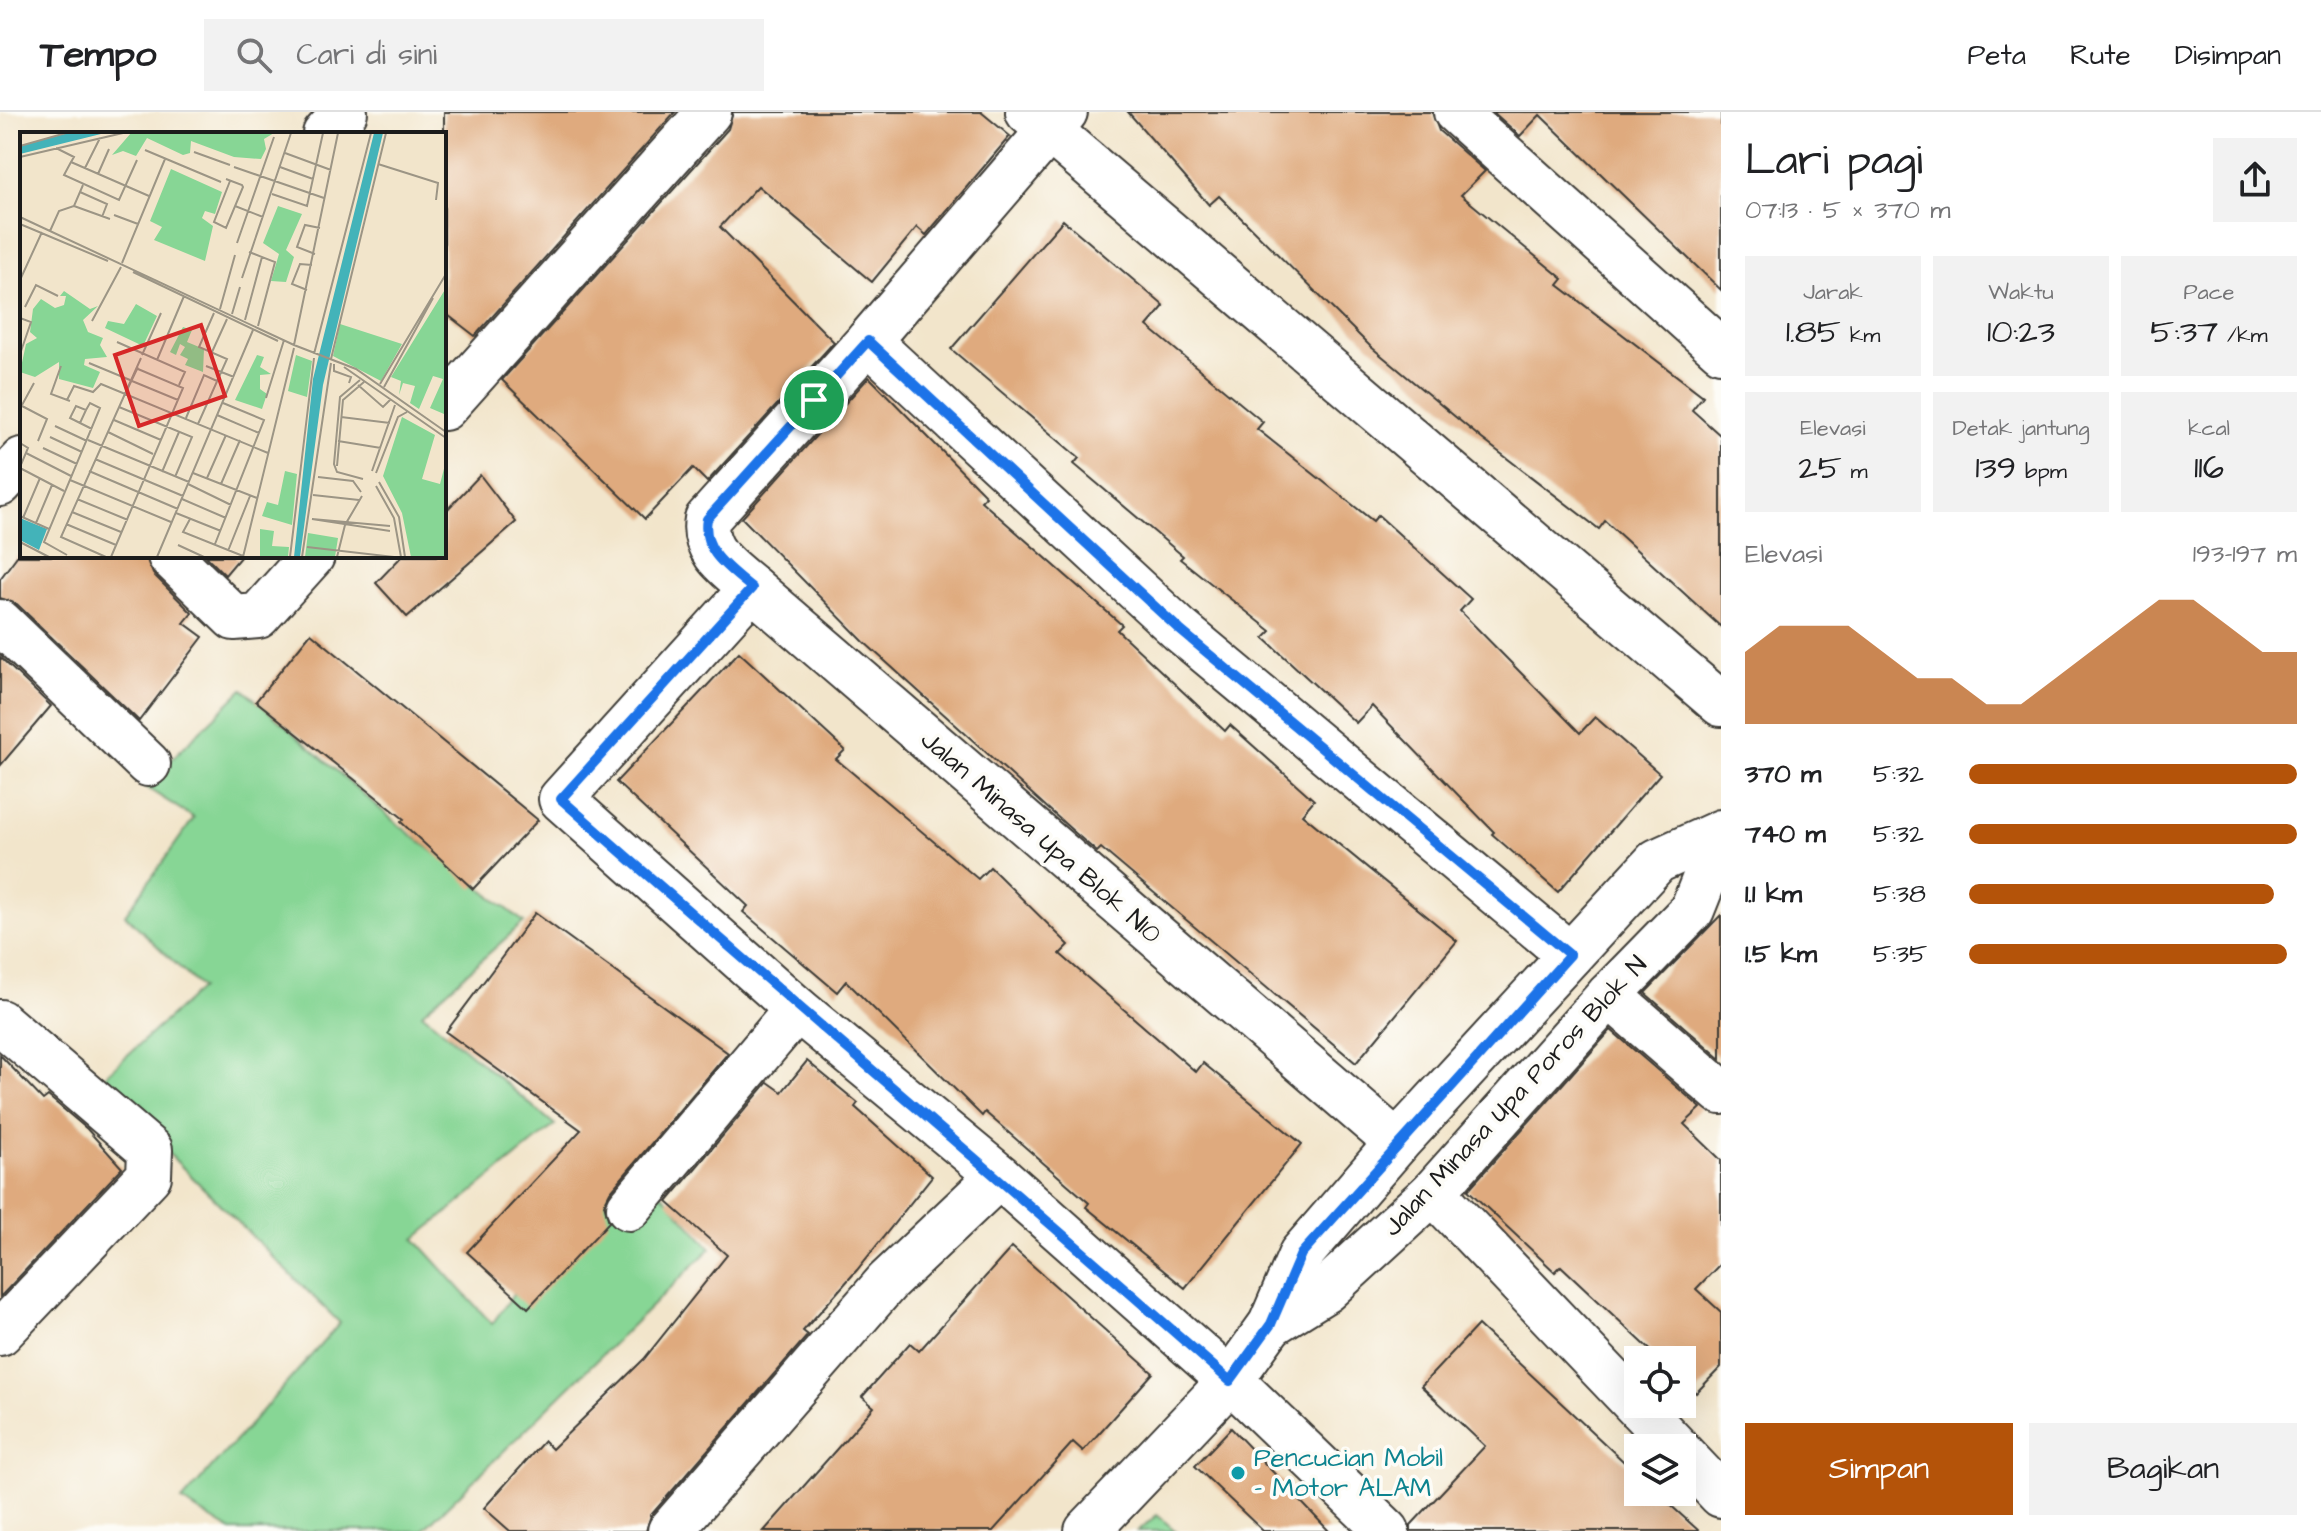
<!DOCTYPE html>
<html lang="id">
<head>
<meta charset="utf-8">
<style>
	body { margin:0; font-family:"Architects Daughter",sans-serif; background:#f2f2f2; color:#202124; height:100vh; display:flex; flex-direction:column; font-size:30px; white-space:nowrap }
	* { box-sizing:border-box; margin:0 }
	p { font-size:26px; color:#757577 }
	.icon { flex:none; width:44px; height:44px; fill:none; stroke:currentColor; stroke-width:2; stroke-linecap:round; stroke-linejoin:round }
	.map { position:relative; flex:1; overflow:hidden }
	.panel { display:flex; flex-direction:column; background:#fff; width:600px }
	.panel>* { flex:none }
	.buttons { position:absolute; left:1624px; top:1234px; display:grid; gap:16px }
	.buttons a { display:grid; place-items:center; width:72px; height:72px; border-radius:0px; background:#fff; box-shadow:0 8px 32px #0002; font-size:40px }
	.pin { position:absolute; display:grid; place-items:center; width:68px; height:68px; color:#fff; margin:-34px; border:4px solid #fff; border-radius:50%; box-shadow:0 2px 8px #0007 }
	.round { display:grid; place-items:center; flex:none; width:84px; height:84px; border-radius:0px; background:#f2f2f2 }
	.headline { display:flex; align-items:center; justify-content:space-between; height:136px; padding:0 24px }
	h1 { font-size:44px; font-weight:600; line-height:60px }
	.metrics { display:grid; grid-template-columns:repeat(3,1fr); gap:12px; height:136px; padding:8px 24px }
	.metrics div { display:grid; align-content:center; border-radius:0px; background:#f2f2f2; text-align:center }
	.metrics b { font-size:34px; font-weight:600 }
	.metrics small { font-size:22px; font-weight:400 }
	.metrics p { font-size:22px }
	.chart { height:224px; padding:16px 24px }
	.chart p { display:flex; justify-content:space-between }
	.chart svg { width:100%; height:144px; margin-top:8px; fill:#b45309; opacity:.7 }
	.action { display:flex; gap:16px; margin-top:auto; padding:16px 24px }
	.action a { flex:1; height:92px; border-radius:0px; background:#b45309; color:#fff; font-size:32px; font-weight:600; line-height:92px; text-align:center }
	.action a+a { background:#f2f2f2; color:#202124 }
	ul { padding:0 24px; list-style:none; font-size:26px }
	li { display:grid; grid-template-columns:128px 96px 1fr; align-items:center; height:60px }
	li i { height:20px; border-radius:10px; background:#b45309 }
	header { display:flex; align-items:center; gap:48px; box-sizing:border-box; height:112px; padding:0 40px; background:#fff; border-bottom:2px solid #e0e0e0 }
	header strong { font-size:38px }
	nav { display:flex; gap:44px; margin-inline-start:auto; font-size:28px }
	.search { width:560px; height:72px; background:#f2f2f2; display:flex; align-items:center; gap:20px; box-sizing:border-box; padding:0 28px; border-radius:0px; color:#757577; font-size:30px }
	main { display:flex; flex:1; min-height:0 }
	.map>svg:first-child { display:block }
	.green { fill:#87d695; stroke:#527958; stroke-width:2 }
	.building { fill:#dfaa7e }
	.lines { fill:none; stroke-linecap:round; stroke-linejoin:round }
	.minor-casing { stroke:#3c3a36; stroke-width:48 }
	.minor { stroke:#fff; stroke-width:44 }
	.route-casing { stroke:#fff; stroke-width:16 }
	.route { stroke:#1a73e8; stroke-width:10 }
	.culture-dot { fill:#0f9aa8; stroke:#fdfcf7; stroke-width:3 }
	.labels { text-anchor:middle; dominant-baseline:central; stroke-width:7; stroke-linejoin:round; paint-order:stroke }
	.street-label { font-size:26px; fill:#1c1c1c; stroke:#fdfcf7 }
	.culture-label { font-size:26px; fill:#0d838f; stroke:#fdfcf7; text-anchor:start }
	.inset-road { fill:none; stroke:#9c9585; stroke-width:2 }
	.view { fill:#d62828; fill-opacity:0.15; stroke:#d62828; stroke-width:4 }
	.inset-edge { fill:none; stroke:#1c1c1c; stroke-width:4 }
</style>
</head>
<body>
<header>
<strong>Tempo</strong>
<div class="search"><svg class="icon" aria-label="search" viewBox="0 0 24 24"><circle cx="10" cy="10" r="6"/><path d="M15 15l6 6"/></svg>Cari di sini</div>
<nav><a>Peta</a><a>Rute</a><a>Disimpan</a></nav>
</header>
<main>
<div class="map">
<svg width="1721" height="1419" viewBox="0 0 1721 1419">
	<rect width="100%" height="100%" fill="#fdfcf7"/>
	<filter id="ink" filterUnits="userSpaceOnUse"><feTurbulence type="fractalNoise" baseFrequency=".0125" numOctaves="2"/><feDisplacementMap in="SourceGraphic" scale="16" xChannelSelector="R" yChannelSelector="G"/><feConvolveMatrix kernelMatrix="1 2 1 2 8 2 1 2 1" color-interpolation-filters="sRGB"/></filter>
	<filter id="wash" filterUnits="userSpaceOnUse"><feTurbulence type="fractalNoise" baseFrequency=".006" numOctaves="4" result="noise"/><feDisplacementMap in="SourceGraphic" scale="32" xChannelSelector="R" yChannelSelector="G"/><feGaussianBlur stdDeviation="1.8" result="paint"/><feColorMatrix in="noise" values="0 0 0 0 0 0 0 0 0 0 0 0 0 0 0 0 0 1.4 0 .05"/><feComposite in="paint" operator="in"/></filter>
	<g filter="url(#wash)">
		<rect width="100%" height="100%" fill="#f2e5cb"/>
		<g class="green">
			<polygon points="243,577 395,710 524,810 422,901 555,1013 415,1127 492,1212 619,1035 711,1136 422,1419 231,1419 182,1389 340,1211 97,971 201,876 125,803 194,706 144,674"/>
			<polygon points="1157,1403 1176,1419 1138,1419"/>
		</g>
		<g id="blocks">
			<g class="building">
				<polygon points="444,0 675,0 475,224 444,200"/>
				<polygon points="733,0 981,0 1010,24 926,123 917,115 872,170 758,74 720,115 834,230 707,370 693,356 645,407 502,268 728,17"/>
				<polygon points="1128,0 1432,0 1439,19 1485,59 1461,83 1563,167 1558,173 1703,284 1692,298 1721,324 1721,515 1605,409 1599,417 1482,327 1370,234 1219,84 1209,93"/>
				<polygon points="1493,0 1721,0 1721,178 1540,3 1520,24"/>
				<polygon points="1063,108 1164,194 1147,214 1263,310 1257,317 1373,409 1378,403 1471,487 1460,499 1580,621 1595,605 1660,662 1558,780 1492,722 1494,720 1372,594 1356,611 1264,526 1271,519 1180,447 1183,444 1074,352 1079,346 951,237"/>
				<polygon points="869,265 986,384 981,389 1122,513 1117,518 1225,619 1230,613 1314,688 1302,702 1457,829 1356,951 1101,736 1097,740 1073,719 864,530 742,406"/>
				<polygon points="480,363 516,410 407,505 376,471 402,444 444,444 444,401"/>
				<polygon points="17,444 146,444 153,462 192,501 184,511 203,525 139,609 17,492 0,486 0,467"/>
				<polygon points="206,444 241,444 225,463"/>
				<polygon points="311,521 538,708 473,777 401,710 404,707 256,589"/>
				<polygon points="739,540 845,638 836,647 978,767 990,755 1069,833 1060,842 1196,960 1203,951 1302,1032 1185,1176 1086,1095 1089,1091 985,1000 982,1004 846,869 837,880 743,800 748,794 616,670"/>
				<polygon points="0,545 51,594 0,654"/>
				<polygon points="535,801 728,941 610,1080 604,1092 609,1110 528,1196 467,1140 581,1018 446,920"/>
				<polygon points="1721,803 1721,947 1645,881"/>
				<polygon points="1611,918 1701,996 1684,1012 1721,1048 1721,1151 1696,1177 1721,1200 1721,1255 1696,1281 1682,1268 1682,1248 1661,1248 1561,1154 1555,1160 1468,1078"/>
				<polygon points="0,943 43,988 48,984 87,1017 122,1056 0,1185"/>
				<polygon points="807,949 858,991 855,995 932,1064 857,1158 803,1219 808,1223 651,1403 646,1419 510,1419 484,1396 544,1329 552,1337 644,1247 727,1143 667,1090 768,970 782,980"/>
				<polygon points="1012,1135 1153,1261 1083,1339 1073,1330 993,1419 764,1419 874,1295 862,1285 910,1231 919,1239"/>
				<polygon points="1478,1213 1638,1363 1638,1380 1656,1380 1699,1419 1411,1419 1411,1413 1485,1334 1421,1274"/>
				<polygon points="1231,1316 1329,1419 1263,1419 1195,1354"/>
			</g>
		</g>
	</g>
	<g filter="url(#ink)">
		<use href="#blocks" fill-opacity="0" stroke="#3c3a36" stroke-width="2"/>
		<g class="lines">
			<g class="minor-casing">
				<g id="minor">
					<polyline points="1028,0 1721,592"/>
					<path d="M1065 0 868 229 707 407C701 439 730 457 752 476L1397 1031"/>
					<polyline points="1456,0 1721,238"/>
					<polyline points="325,22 345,0"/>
					<polyline points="868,229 1180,518 1570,843"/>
					<polyline points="444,296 709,0"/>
					<polyline points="0,372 22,348"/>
					<polyline points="170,444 234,506 258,504 312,444"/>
					<polyline points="752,476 561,687 797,897 999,1064 1246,1283 1387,1419"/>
					<polyline points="0,510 148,652"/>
					<polyline points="1609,883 1721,980"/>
					<polyline points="0,910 150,1038 149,1064 0,1221"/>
					<polyline points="1433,1080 1677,1336"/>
					<polyline points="629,1096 797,897"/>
					<polyline points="1271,1212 1326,1178 1433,1080 1609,883 1692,798 1721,725"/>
					<polyline points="1682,1342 1721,1383"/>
					<polyline points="670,1419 887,1170 999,1064"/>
					<polyline points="1087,1419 1230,1269 1271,1212 1301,1142 1397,1031 1657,749 1721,720"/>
				</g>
			</g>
			<use href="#minor" class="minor"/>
		</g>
	</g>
	<g class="lines" filter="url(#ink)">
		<g class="route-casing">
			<path id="route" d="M868 229 1180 518 1570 843 1301 1142 1271 1212 1230 1269C1009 1073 782 883 561 687L752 476C730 457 701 439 707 407Z"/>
		</g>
		<use href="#route" class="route"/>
	</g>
	<circle class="culture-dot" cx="1238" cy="1361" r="8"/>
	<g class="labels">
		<g class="street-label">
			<text transform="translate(1041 725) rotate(41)">Jalan Minasa Upa Blok N10</text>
			<text transform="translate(1515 984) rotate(-47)">Jalan Minasa Upa Poros Blok N</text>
		</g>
		<g class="culture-label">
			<text x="1254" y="1346">Pencucian Mobil<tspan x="1254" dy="30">- Motor ALAM</tspan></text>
		</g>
	</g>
	<g transform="translate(20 20)">
		<rect width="426" height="426" fill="#f2e5cb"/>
		<path d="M111 1H254L244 7 246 17 241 27 214 25 171 9 170 21 163 23 127 6 116 24 103 19 92 23ZM151 37 202 60 195 82 185 79 182 86 193 94 185 129 134 108 142 95 130 89ZM258 74 282 82 266 118 274 125 266 150 251 149 259 122 243 111ZM426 156V280L424 282 410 276 423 247 413 244 399 277 390 271 395 254 383 251 379 263 381 249 371 245ZM44 159 70 177 78 174 63 188 68 200 83 206 80 213 87 225 65 227 64 233 80 240 73 256 39 247V230L15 245 0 240 6 212 17 206 10 200 13 177 21 167 35 176 44 173 46 164H40ZM116 172 137 184 123 214 85 196 88 189 104 192ZM320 192 382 212 361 249 313 224ZM163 195 172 198 167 210 184 217 183 240 165 233 168 227 160 223 165 215 160 212 156 223 150 220ZM237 223 244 225 240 235 251 242 240 243V257L247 262 242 277 215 268ZM276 223 292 229 287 265 268 259ZM382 285 415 303 402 347 420 352 426 329V425H391L382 381 363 344ZM265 339 277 342 272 393 242 384 247 370 258 373ZM240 397 254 399 252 414 269 415 268 425H240ZM288 401 318 406 315 425H285Z" fill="#87d695"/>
		<path d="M48 1H85L0 22V14ZM354 1H363L303 253 280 425H274L293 247ZM0 386 27 397 19 418 0 408Z" fill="#43b3b9"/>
		<path class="inset-road" d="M0 14 46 1M36 16 54 25 51 30M125 18 201 50M174 20 210 33M265 21 311 38M0 25 103 1M51 30 44 43 99 68 117 28M51 30 129 64M358 32 418 51 416 68M214 35 304 66M260 35 293 47M65 36 80 6M78 42 89 17M206 47 222 53 223 55 206 96 194 90 210 49M60 60 87 72 82 85M252 62 287 74 303 1M54 74 90 87M215 74 243 85M94 83 118 92M0 85 274 213 336 237 426 300M0 92 88 129M30 99 39 79 54 74 63 53M217 111 254 5M229 120 255 130 238 194M295 122 277 115 285 93 300 96M102 131 145 27M113 140 258 209M222 146 271 1M0 148 22 100M287 158 272 152 280 132 292 133M5 175 16 153 38 164M200 177 215 123M212 182 220 155M0 186 11 190 0 222M225 188 242 125M72 189 101 135M97 210 165 240 159 253M274 213 318 1M192 220 207 187M294 222 351 1M122 223 141 181M311 227 366 1M137 228 164 164M69 231 110 248M314 232V239L331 245 329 251M41 234 31 262 50 269M186 234 214 245M324 235 426 306M340 248 320 265 314 332 317 340 343 347M112 249 158 268M360 252 426 142M338 253 363 275 370 268M364 255 413 166M107 258 118 235M246 266 264 208M47 268 54 254 73 260 81 252 248 321M2 273 14 251M2 274 27 287 18 309M99 275 172 305 155 345M197 283 239 301M321 285 370 291M166 286 184 243 197 249M94 288 141 308M60 291 66 278 56 274 50 286 72 297M178 292 207 227 179 215 194 181M35 294 67 309M88 300 133 322M30 305 62 320M68 308 169 350M318 309 361 316M0 311 8 316 0 335M23 316 57 332M6 321 51 344M75 327 163 364M317 334 323 268 344 250M0 336 44 359M69 339 158 377M352 339 375 273M142 340 159 300M173 341 237 366M356 341 378 285 387 280M298 345 333 349 341 360M187 346 206 303M50 348 151 390M359 350 379 385 385 425M168 352 211 373M201 352 220 308M356 354 374 386 381 425M293 363 339 368M57 367 108 388M162 367 206 386M52 380 101 400M156 381 201 399M0 384 29 397M3 386 20 346M170 387 163 400 223 424M16 391 32 353M46 392 96 413M370 394 292 387 370 399M0 410 29 425M195 412 244 288 203 271M158 413 184 425M287 415 374 425M208 419 230 364M47 423 24 410 80 276 70 271 66 278M86 425 41 405 121 226M91 425 163 256 118 237M137 425 233 198M223 425 274 216M270 425 294 226M282 425 311 231M317 425 325 393 342 364"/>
		<path class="view" d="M181 193 205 264 119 294 95 223Z"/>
		<rect width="426" height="426" class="inset-edge"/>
	</g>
</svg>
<div class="buttons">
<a><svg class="icon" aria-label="locate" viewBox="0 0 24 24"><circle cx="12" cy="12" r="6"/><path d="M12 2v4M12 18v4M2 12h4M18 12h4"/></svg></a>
<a><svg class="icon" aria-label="layers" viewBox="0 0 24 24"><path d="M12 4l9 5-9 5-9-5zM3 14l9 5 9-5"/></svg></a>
</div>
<div class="pin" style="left:814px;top:288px;background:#1e9e55"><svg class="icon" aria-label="arrive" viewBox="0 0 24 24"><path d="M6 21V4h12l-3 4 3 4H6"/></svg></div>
</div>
<section class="panel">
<div class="headline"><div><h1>Lari pagi</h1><p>07:13 · 5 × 370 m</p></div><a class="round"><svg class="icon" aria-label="share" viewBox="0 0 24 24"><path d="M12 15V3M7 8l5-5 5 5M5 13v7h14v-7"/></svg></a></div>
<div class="metrics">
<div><p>Jarak</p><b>1.85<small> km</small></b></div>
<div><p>Waktu</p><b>10:23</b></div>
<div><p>Pace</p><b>5:37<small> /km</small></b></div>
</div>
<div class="metrics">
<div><p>Elevasi</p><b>25<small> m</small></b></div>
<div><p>Detak jantung</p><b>139<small> bpm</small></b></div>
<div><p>kcal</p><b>116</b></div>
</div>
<div class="chart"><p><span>Elevasi</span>193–197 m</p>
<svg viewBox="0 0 160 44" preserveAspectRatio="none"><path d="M0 44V22L10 14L20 14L30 14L40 22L50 30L60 30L70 38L80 38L90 30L100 22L110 14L120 6L130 6L140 14L150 22L160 22V44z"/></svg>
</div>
<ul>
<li><b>370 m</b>5:32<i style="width:100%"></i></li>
<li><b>740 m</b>5:32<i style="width:100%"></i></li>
<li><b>1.1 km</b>5:38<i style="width:93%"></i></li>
<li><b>1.5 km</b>5:35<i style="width:97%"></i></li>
</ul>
<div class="action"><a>Simpan</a><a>Bagikan</a></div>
</section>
</main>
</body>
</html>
